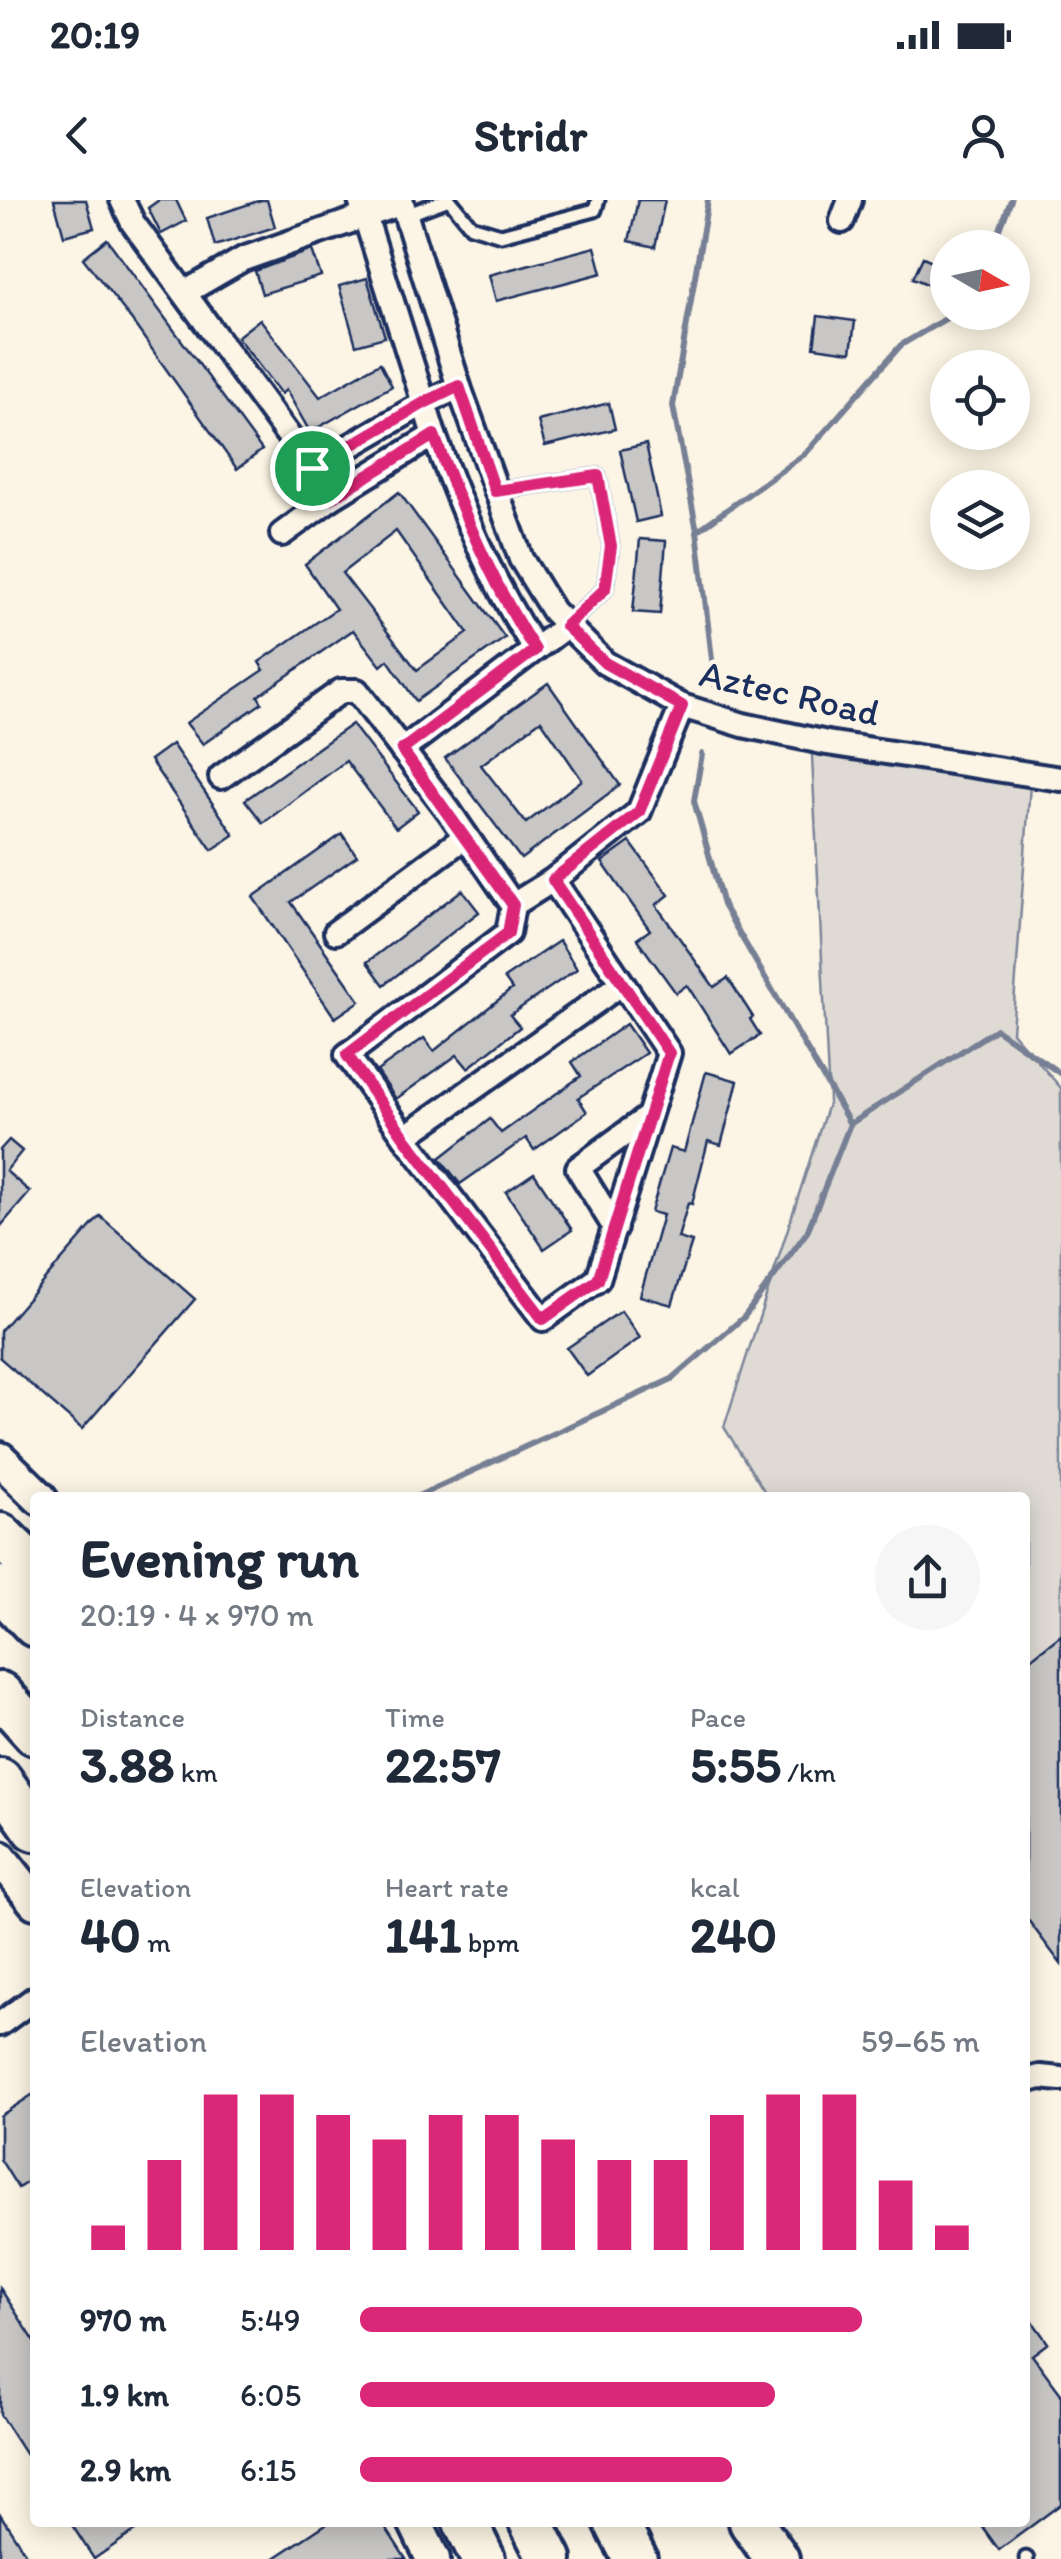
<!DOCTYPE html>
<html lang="en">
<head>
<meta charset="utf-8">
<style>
	body { margin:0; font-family:Itim,sans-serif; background:#f6f6f7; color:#1f2937; height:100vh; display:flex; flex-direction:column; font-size:38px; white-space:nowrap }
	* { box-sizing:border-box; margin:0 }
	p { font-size:32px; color:#747a83 }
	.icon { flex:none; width:55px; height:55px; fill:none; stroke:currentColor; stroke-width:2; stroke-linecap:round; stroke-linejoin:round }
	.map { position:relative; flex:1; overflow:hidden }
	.details { position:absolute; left:30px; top:1292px; width:1000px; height:1035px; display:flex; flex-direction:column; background:#fff; border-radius:10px; box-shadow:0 5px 25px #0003 }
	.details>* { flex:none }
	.needle { width:65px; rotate:99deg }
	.controls { position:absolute; left:930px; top:30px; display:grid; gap:20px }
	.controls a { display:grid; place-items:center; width:100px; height:100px; border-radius:50%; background:#fff; box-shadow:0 5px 25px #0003; font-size:50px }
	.pin { position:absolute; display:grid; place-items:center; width:85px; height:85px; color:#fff; margin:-42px; border:5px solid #fff; border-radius:50%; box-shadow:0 2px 10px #0007 }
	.round { display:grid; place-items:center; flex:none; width:105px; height:105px; border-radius:52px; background:#f6f6f7 }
	.head { display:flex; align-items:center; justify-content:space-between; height:170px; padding:0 50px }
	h1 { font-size:55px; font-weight:800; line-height:75px }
	.metrics { display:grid; grid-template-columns:repeat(3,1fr); gap:15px; height:170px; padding:10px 50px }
	.metrics div { display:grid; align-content:center }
	.metrics b { font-size:50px; font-weight:800 }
	.metrics small { font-size:28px; font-weight:400 }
	.metrics p { font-size:28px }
	.chart { height:280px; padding:20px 50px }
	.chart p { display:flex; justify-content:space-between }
	.chart svg { width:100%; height:180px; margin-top:10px; stroke:#db2777; stroke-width:6 }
	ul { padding:0 50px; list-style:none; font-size:32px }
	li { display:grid; grid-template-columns:160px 120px 1fr; align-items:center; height:75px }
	li i { height:25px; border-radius:12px; background:#db2777 }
	.status { display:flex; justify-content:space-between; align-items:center; height:70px; padding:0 50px; background:#fff; direction:ltr }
	.status svg { height:28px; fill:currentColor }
	header { display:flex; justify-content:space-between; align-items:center; height:130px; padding:0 50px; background:#fff; font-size:45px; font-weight:800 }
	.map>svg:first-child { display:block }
	.green { fill:#dfdbd4; stroke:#7d8599; stroke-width:2.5 }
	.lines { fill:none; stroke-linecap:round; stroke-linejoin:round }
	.stream { stroke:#767f94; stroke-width:6 }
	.building { fill:#c8c7c6; stroke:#1b2f5e; stroke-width:2.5; fill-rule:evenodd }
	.lane-casing { stroke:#1b2f5e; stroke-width:19 }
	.street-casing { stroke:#1b2f5e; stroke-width:30 }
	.secondary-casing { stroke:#1b2f5e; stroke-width:40 }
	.highway-casing { stroke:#1b2f5e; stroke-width:50 }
	.lane { stroke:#fcf5e5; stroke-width:11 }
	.street { stroke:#fcf5e5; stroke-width:22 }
	.secondary { stroke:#fcf5e5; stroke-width:32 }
	.highway { stroke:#fcf5e5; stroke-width:42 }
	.route-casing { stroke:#fff; stroke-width:20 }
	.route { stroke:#db2777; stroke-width:12 }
	.labels { text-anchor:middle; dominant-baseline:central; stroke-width:9; stroke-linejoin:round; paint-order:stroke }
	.street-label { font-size:38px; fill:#1b2f5e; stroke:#fcf5e5 }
</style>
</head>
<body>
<div class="status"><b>20:19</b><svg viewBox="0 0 49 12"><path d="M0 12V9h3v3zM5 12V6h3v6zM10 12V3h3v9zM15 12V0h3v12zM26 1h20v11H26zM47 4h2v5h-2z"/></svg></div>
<header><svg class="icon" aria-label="back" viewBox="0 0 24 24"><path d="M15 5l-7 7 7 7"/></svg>Stridr<svg class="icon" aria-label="person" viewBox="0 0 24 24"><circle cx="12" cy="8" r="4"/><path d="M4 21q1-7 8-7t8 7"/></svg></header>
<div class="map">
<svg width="1061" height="2359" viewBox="0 0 1061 2359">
	<rect width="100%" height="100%" fill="#fcf5e5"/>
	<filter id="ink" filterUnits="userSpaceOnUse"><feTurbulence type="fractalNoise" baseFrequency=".01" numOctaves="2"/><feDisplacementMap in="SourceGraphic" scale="20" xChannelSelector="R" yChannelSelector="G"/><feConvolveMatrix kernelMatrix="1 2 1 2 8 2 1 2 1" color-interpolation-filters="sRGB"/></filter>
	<g filter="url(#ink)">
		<polygon class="green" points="811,536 1031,571 1012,832 1061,888 1061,1445 1025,1476 1025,1298 768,1297 724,1227 829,901"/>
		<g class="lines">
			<g class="stream">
				<polyline points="708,0 673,206 697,331 715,485"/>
				<polyline points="993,48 1011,0"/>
				<polyline points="697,331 806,253 901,145 957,112"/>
				<polyline points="702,554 694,601 723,705 850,924"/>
				<polyline points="414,1298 672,1179 744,1117 807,1032 850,924 996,829 1061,874"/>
			</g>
		</g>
		<g class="building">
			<polygon points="54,0 86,0 94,28 64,36"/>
			<polygon points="159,0 176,0 186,21 161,34 148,8"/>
			<polygon points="261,0 267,0 275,27 215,46 207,18"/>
			<polygon points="638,0 665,0 655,47 629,41"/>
			<polygon points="107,39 262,250 237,269 127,114 83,58"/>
			<polygon points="595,47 602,73 496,101 489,75"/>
			<polygon points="312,50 321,76 262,94 255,71"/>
			<polygon points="923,57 948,68 948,93 913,78"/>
			<polygon points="367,78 385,137 356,145 339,86"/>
			<polygon points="818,116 855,121 851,152 814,147"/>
			<polygon points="260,119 320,197 380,163 392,186 310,232 286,190 281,194 237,137"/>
			<polygon points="609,203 615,229 545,246 538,221"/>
			<polygon points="646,244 661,316 636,322 620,250"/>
			<path d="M399 292 505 438 416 501 388 460 381 466 353 430 258 496 262 503 203 544 186 523 264 470 259 462 336 409 305 364ZM396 331 468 433 417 470 342 373Z"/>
			<polygon points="640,339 666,341 660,414 633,412"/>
			<path d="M548 483 620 585 521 659 445 558ZM541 520 582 580 526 623 481 565Z"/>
			<polygon points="352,524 418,611 396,628 346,561 263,623 245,600"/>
			<polygon points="172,544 234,635 212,650 150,560"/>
			<polygon points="342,634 357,656 291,702 360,801 335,818 253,697"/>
			<polygon points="630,642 669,695 656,705 714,787 728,778 753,817 750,819 760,835 731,854 687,785 676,793 637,739 650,730 602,662"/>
			<polygon points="462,690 479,712 384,785 367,762"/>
			<polygon points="559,741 577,769 510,815 520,827 468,868 457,855 396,899 377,871 424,838 434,851 512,789 504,778"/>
			<polygon points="626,824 646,853 578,898 587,912 534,950 526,938 460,984 440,958 490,919 501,933 581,876 572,862"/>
			<polygon points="706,872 738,881 721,945 708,941 692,1004 688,1003 678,1038 692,1042 672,1105 640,1096 663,1015 651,1012 670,948 684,952"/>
			<polygon points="9,940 22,951 6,971 30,992 0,1027 0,950"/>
			<polygon points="534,973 572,1030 544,1049 506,992"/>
			<polygon points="100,1016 195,1099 82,1229 0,1158 0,1131"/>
			<polygon points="621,1111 640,1138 587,1176 567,1148"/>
			<polygon points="1061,1435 1061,1764 1025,1716 1025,1463"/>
			<polygon points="35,1893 35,1977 18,1988 0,1959 0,1916"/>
			<polygon points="0,2088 35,2142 35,2269 0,2215"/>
			<polygon points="1025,2111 1048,2143 1032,2155 1061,2194 1061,2304 999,2350 979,2322 1025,2322"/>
			<polygon points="0,2314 29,2359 0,2359"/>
			<polygon points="70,2322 148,2322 94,2359"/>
			<polygon points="329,2322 382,2322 406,2359 273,2359"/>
		</g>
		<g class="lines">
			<g class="lane-casing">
				<g id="lane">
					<polyline points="450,0 471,26 501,35 595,10 598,0"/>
					<polyline points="406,15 446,0"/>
					<polyline points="495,291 598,276 611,346 605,389 567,425"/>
					<polyline points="1026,2358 1027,2359"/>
				</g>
			</g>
			<g class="street-casing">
				<g id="street">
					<polyline points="122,0 133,23 312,268 330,299"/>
					<polyline points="401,0 459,187 521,359 553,411 605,463 682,506 743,525 827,543 1061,579"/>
					<polyline points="842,21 850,0"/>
					<polyline points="186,92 243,59 402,3"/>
					<path d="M434 235C462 310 491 382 535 449"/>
					<polyline points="312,268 424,203 459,187"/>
					<polyline points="282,334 330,299 434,235 360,0"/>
					<polyline points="402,550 566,426"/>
					<polyline points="221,577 341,491 357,491 449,611 513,705"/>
					<polyline points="553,680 669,853 598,1079 543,1119 405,937 347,855 508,733 513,705 553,680 639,612 682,506"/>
					<polyline points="336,732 466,636"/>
					<polyline points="405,937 621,784"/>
					<polyline points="615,1028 578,968 649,916"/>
					<polyline points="0,1824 35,1798"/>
					<polyline points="1025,1881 1040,1877 1061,1879"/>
				</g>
			</g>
			<g class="secondary-casing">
				<g id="secondary">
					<polyline points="0,1259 40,1298"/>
					<polyline points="0,1658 35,1702"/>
					<polyline points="415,2322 433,2359"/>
				</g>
			</g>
			<g class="highway-casing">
				<g id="highway">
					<polyline points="0,1335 35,1369"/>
					<polyline points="0,1388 35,1425"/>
					<polyline points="0,1494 35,1533"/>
					<polyline points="0,1580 35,1629"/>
					<polyline points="465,2322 483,2359"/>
					<polyline points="531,2322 550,2359"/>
					<polyline points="616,2322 635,2359"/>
					<polyline points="751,2322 777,2359"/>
				</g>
			</g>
			<use href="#lane" class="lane"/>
			<use href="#street" class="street"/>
			<use href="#secondary" class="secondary"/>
			<use href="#highway" class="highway"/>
		</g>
	</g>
	<g class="lines" filter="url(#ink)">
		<g class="route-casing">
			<path id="route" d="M459 186 495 291 598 276 611 346 605 389 566 426 605 463 682 506 639 612 553 680 669 853 598 1080 543 1119 405 938 347 855 508 733 513 705 402 550 535 450C491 382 462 310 434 235L330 299 312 268 424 203Z"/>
		</g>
		<use href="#route" class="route"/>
	</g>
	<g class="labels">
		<g class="street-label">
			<text transform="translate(790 493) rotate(13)">Aztec Road</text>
		</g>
	</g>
</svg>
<div class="controls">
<a><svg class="needle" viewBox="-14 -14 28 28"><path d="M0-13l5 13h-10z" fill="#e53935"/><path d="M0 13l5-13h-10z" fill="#747a83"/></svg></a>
<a><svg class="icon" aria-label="locate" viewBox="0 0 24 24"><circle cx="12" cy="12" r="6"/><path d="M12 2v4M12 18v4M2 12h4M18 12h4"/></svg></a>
<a><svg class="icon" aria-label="layers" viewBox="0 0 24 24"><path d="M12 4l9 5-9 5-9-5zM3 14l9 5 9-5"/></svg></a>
</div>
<div class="pin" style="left:312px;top:268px;background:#1e9e55"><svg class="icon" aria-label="arrive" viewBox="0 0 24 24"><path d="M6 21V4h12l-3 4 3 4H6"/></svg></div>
<section class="details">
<div class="head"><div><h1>Evening run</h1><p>20:19 · 4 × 970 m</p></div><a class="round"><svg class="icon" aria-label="share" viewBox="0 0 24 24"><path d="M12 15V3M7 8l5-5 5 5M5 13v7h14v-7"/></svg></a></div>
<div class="metrics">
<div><p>Distance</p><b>3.88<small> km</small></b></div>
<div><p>Time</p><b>22:57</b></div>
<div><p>Pace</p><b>5:55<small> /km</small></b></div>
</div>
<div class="metrics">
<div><p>Elevation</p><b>40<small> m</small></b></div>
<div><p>Heart rate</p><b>141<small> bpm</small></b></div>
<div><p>kcal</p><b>240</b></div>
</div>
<div class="chart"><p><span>Elevation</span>59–65 m</p>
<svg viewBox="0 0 160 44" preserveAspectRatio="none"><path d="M5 44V38M15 44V22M25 44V6M35 44V6M45 44V11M55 44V17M65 44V11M75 44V11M85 44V17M95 44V22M105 44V22M115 44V11M125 44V6M135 44V6M145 44V27M155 44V38"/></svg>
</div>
<ul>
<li><b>970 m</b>5:49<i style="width:81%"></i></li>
<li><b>1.9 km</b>6:05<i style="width:67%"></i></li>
<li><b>2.9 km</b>6:15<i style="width:60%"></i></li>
</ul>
</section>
</div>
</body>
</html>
